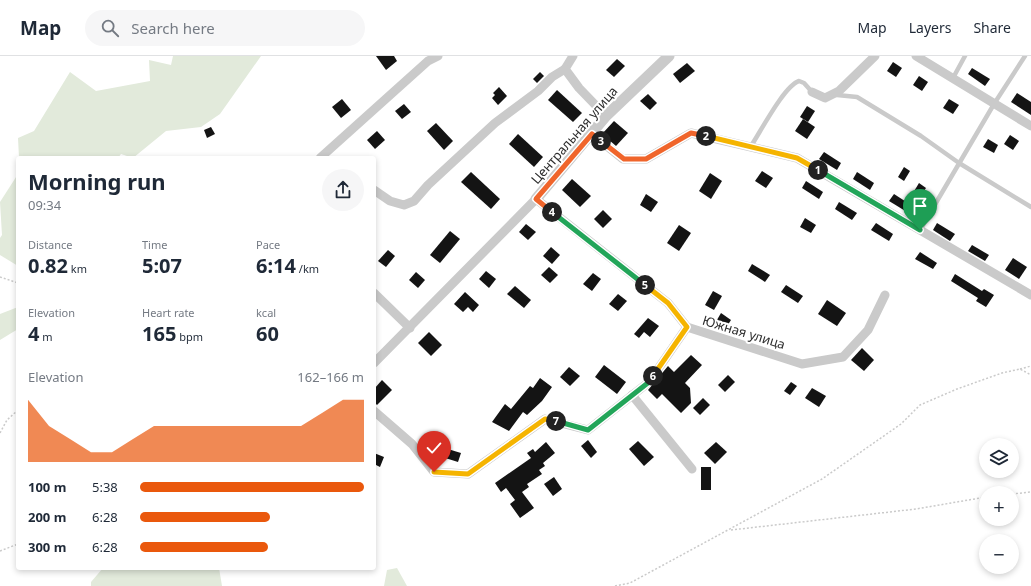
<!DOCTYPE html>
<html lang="en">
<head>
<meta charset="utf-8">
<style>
	body { margin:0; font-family:"Noto Sans",sans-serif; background:#f6f6f7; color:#1f2937; height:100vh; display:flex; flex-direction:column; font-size:15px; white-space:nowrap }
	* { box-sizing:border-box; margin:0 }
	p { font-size:13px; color:#747a83 }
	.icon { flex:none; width:22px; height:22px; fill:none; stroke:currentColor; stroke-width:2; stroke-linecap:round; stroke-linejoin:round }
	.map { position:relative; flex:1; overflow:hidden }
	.sheet { position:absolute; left:16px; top:100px; width:360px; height:414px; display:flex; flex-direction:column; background:#fff; border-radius:4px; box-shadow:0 2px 6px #0003 }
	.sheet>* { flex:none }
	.buttons { position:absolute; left:979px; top:382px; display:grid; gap:8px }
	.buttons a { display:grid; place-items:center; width:40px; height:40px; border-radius:50%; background:#fff; box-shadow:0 2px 6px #0003; font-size:20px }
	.pin { position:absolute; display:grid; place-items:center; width:34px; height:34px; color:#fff; margin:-41px -17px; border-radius:50% 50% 50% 0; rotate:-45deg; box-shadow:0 0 4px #0007 }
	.pin .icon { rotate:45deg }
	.km { position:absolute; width:20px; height:20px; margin:-10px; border-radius:50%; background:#222; color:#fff; font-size:11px; line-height:20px; text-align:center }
	.round { display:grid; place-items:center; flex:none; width:42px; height:42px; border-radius:21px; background:#f6f6f7 }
	.headline { display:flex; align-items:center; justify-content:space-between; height:68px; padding:0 12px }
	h1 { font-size:22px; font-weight:700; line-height:30px }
	.metrics { display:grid; grid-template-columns:repeat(3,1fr); gap:6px; height:68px; padding:4px 12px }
	.metrics div { display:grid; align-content:center }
	.metrics b { font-size:20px; font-weight:700 }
	.metrics small { font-size:11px; font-weight:400 }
	.metrics p { font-size:11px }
	.chart { height:112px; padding:8px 12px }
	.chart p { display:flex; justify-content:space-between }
	.chart svg { width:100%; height:72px; margin-top:4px; fill:#ea580c; opacity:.7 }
	ul { padding:0 12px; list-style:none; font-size:13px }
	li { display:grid; grid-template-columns:64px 48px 1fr; align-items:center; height:30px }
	li i { height:10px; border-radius:5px; background:#ea580c }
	header { display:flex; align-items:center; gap:24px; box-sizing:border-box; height:56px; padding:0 20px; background:#fff; border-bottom:1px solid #e0e1e3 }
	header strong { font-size:19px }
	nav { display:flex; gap:22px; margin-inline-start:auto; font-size:14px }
	.search { width:280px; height:36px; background:#f6f6f7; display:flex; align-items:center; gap:10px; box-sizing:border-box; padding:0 14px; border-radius:22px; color:#747a83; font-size:15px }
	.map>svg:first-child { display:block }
	.green { fill:#e2eadb }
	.building { fill:#141414 }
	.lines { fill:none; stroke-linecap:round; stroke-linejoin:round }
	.path { stroke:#cacaca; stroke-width:1.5; stroke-dasharray:2 2; stroke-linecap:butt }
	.service { stroke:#cacaca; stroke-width:4.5 }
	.minor { stroke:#cacaca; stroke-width:9 }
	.tertiary { stroke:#cacaca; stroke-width:11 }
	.split-1-casing { stroke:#fff; stroke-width:8 }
	.split-2-casing { stroke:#fff; stroke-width:8 }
	.split-3-casing { stroke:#fff; stroke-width:8 }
	.split-4-casing { stroke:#fff; stroke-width:8 }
	.split-5-casing { stroke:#fff; stroke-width:8 }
	.split-6-casing { stroke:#fff; stroke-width:8 }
	.split-7-casing { stroke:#fff; stroke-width:8 }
	.split-8-casing { stroke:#fff; stroke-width:8 }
	.split-1 { stroke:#22a559; stroke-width:5 }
	.split-2 { stroke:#f5b400; stroke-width:5 }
	.split-3 { stroke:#f0652b; stroke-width:5 }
	.split-4 { stroke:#f0652b; stroke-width:5 }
	.split-5 { stroke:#22a559; stroke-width:5 }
	.split-6 { stroke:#f5b400; stroke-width:5 }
	.split-7 { stroke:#22a559; stroke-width:5 }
	.split-8 { stroke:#f5b400; stroke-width:5 }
	.labels { text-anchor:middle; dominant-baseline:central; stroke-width:4; stroke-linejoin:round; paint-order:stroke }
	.street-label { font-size:13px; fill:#2d2d2d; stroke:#fff }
</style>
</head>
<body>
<header>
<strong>Map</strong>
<div class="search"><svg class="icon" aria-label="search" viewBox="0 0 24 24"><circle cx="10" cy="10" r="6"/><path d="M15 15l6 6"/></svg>Search here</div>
<nav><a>Map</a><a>Layers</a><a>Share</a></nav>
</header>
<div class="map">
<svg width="1031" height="530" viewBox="0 0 1031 530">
	<rect width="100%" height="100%" fill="#fff"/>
	<g class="green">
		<polygon points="173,0 261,0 220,58 201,71 166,75 133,102 121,98 118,102 19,102 18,82 34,75 70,16 96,35 150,25 149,4 171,9"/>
		<polygon points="18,118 18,210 0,199 0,182 2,179 0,146"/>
		<polygon points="18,251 18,273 0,284 0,258"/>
		<polygon points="103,512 219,512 222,530 91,530 91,526"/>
		<polygon points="397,512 407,530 384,530 387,514"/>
	</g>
	<g class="building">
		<polygon points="376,0 394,0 397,5 386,14"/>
		<polygon points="617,3 625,10 614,21 606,14"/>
		<polygon points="893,6 902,12 896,21 887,15"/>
		<polygon points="687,7 695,15 680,27 673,18"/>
		<polygon points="972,12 990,23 985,30 968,18"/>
		<polygon points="540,16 544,20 537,27 533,23"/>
		<polygon points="919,20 928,26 922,35 913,29"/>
		<polygon points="499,31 507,40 498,49 492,42 495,39 493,37"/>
		<polygon points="557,34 582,57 573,66 548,44"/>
		<polygon points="1017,37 1031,46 1031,59 1011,46"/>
		<polygon points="648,38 657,47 650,54 640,45"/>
		<polygon points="342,43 351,54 341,62 332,51"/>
		<polygon points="949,43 959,49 953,58 943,52"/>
		<polygon points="404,48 411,56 402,63 395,55"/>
		<polygon points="807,50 815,55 808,66 800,61"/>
		<polygon points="803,63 815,71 807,83 795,75"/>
		<polygon points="614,65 628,77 616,90 602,78"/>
		<polygon points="436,67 453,85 444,94 427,75"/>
		<polygon points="211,71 215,78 207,82 204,74"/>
		<polygon points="377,75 385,84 375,93 367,84"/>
		<polygon points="518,78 543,101 534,111 509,88"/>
		<polygon points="1010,79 1019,85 1013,94 1004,88"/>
		<polygon points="988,83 998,89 994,97 983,91"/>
		<polygon points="824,96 841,107 837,114 819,103"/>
		<polygon points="904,111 910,115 904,125 898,121"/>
		<polygon points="762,115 773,122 766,132 755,125"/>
		<polygon points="471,116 500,143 491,153 461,126"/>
		<polygon points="857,116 874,127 870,134 853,123"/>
		<polygon points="710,117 722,125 711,143 699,135"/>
		<polygon points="572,123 591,140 580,151 562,134"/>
		<polygon points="806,125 823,136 819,143 802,132"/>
		<polygon points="919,127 926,132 919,142 913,137"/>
		<polygon points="646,138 658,146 651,156 640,149"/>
		<polygon points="894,138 911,149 907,156 889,145"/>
		<polygon points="839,146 857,157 852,164 835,153"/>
		<polygon points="603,154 612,163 603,172 594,163"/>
		<polygon points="805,162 816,169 811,177 800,171"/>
		<polygon points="876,167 893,178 889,185 871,174"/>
		<polygon points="937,167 955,178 950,185 933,174"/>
		<polygon points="526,168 536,176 528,184 519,176"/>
		<polygon points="679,169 691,177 679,195 667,187"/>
		<polygon points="450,175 460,183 440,207 430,199"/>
		<polygon points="972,189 989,199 985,205 968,195"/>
		<polygon points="551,191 560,199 552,208 543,200"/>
		<polygon points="388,194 395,200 386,211 378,205"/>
		<polygon points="920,196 937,207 933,213 915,203"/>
		<polygon points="1013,202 1027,211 1019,223 1005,214"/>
		<polygon points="752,208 770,219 765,226 748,215"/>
		<polygon points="549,211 558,219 550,227 541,219"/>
		<polygon points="486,215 496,223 489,232 479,223"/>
		<polygon points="416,216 425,224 418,232 409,224"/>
		<polygon points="593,217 601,223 592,235 583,228"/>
		<polygon points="955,218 982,235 984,233 994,239 986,251 976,245 978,242 951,225"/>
		<polygon points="786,229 803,240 798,247 781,236"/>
		<polygon points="515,230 531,244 524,252 507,238"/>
		<polygon points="713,235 722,240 714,254 705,249"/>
		<polygon points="465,236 479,249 473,256 468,251 463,256 454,248"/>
		<polygon points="618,238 627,245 618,255 609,248"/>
		<polygon points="827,244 846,257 837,270 818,258"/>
		<polygon points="721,257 731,264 724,275 714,269"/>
		<polygon points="648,262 659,270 650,281 644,276 639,282 634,278"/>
		<polygon points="429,276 442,289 431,300 418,287"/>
		<polygon points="862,292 874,304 864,315 851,304"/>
		<polygon points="691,299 702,309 685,327 690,332 691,347 681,357 662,338 657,343 648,334 668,310 674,316"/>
		<polygon points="604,309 626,326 617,338 595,321"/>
		<polygon points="569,311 580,320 570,330 560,321"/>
		<polygon points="728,319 735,326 725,336 718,329"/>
		<polygon points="540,322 552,331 542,345 527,359 523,356 509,375 492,366 505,348 511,353 530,330 533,332"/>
		<polygon points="382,324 392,334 377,349 374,346 374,333"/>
		<polygon points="791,326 797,330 790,339 784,335"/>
		<polygon points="812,332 826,340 819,351 805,342"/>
		<polygon points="703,342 710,349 700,359 693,352"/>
		<polygon points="588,384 597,396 591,402 581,390"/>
		<polygon points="638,385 654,401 644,410 629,393"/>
		<polygon points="546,386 555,397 543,407 545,410 539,414 542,418 527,428 529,431 522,436 534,452 520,462 510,448 515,444 506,432 501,436 495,427 531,402 527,397 533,393 535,396"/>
		<polygon points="716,386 727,396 715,408 704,397"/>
		<polygon points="428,387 461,397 458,406 426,396"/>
		<polygon points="374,397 384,401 380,411 374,408"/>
		<rect x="701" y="411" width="10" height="23"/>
		<polygon points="554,421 562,433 553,440 544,428"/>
	</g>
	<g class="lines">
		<g class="path">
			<polyline points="0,221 18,227"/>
			<polyline points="1020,313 1031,310"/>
			<polyline points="0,377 7,364 18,354"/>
			<polyline points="1012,438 1031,436"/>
			<polyline points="731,474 916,453 986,441"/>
			<polyline points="0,495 18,488"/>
			<polyline points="615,530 630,527 822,423 901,368 920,349 957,333 1002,317 1020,313 1031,319"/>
		</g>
		<g class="service">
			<polyline points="953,22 965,0"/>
			<polyline points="837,39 857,41 921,80 959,107 1031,151"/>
			<path d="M751 90C761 75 784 30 799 25L804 27 813 37"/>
			<polyline points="920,174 994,48 1025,0"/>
		</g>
		<g class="minor">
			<polyline points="573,0 565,13 579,32 606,60"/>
			<polyline points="916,0 1031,70"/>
			<polyline points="812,36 825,42 839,35 875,0"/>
			<polyline points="592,78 623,103 646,103 691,77 797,102 1031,239"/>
			<polyline points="320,102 428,5 438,0"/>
			<polyline points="374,134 390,145 404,149 414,145 428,129 495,67 538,35 552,21 565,13"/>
			<polyline points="374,237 410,272"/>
			<polyline points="374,307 536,143 668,247 687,271 802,308 843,301 868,274 885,239"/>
			<polyline points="632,339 692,413"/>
			<polyline points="374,355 412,388 434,416 468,418 545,363 588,374 649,326 687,271"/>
		</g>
		<polyline class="tertiary" points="536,143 606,60 669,0"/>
	</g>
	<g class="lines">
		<g class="split-1-casing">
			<polyline id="split-1" points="818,114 920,174"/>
		</g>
		<g class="split-2-casing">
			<polyline id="split-2" points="706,80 797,102 818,114"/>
		</g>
		<g class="split-3-casing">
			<polyline id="split-3" points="601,85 624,103 646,103 691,77 706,80"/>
		</g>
		<g class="split-4-casing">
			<polyline id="split-4" points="552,156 536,143 592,78 601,85"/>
		</g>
		<g class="split-5-casing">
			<polyline id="split-5" points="552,156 645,229"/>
		</g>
		<g class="split-6-casing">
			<polyline id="split-6" points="645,229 668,247 687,271 653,320"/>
		</g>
		<g class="split-7-casing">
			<polyline id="split-7" points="556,365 588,374 649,326 653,320"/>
		</g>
		<g class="split-8-casing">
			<polyline id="split-8" points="434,416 468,418 545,363 556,365"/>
		</g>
		<use href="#split-1" class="split-1"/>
		<use href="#split-2" class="split-2"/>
		<use href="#split-3" class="split-3"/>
		<use href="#split-4" class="split-4"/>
		<use href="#split-5" class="split-5"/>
		<use href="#split-6" class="split-6"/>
		<use href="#split-7" class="split-7"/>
		<use href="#split-8" class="split-8"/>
	</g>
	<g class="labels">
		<g class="street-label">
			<text transform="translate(574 79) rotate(-49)">Центральная улица</text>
			<text transform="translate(744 276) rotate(17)">Южная улица</text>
		</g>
	</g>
</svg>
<div class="buttons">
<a><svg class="icon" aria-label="layers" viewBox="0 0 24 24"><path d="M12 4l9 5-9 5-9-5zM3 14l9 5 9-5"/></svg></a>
<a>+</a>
<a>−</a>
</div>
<div class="pin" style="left:920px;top:174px;background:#1e9e55"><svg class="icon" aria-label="arrive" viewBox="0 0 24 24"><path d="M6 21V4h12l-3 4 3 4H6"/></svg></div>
<div class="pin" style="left:434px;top:416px;background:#d93025"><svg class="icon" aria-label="check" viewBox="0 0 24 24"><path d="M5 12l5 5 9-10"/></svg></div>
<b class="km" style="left:818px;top:114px">1</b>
<b class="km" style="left:706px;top:80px">2</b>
<b class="km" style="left:601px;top:85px">3</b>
<b class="km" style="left:552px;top:156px">4</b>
<b class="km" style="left:645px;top:229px">5</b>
<b class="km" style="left:653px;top:320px">6</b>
<b class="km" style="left:556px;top:365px">7</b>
<section class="sheet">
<div class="headline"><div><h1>Morning run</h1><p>09:34</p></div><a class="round"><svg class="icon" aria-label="share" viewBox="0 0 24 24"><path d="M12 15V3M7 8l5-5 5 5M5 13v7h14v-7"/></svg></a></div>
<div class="metrics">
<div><p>Distance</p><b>0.82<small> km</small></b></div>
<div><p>Time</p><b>5:07</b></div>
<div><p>Pace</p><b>6:14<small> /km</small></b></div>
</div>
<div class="metrics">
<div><p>Elevation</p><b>4<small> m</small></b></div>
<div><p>Heart rate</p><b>165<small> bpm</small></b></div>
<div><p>kcal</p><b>60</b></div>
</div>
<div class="chart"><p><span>Elevation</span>162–166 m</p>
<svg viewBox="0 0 160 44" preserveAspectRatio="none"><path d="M0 44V6L10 22L20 30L30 38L40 38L50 30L60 22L70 22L80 22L90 22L100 22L110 22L120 22L130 22L140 14L150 6L160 6V44z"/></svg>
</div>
<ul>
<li><b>100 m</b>5:38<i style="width:100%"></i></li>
<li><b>200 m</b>6:28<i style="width:58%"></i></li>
<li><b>300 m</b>6:28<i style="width:57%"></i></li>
</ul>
</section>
</div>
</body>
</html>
